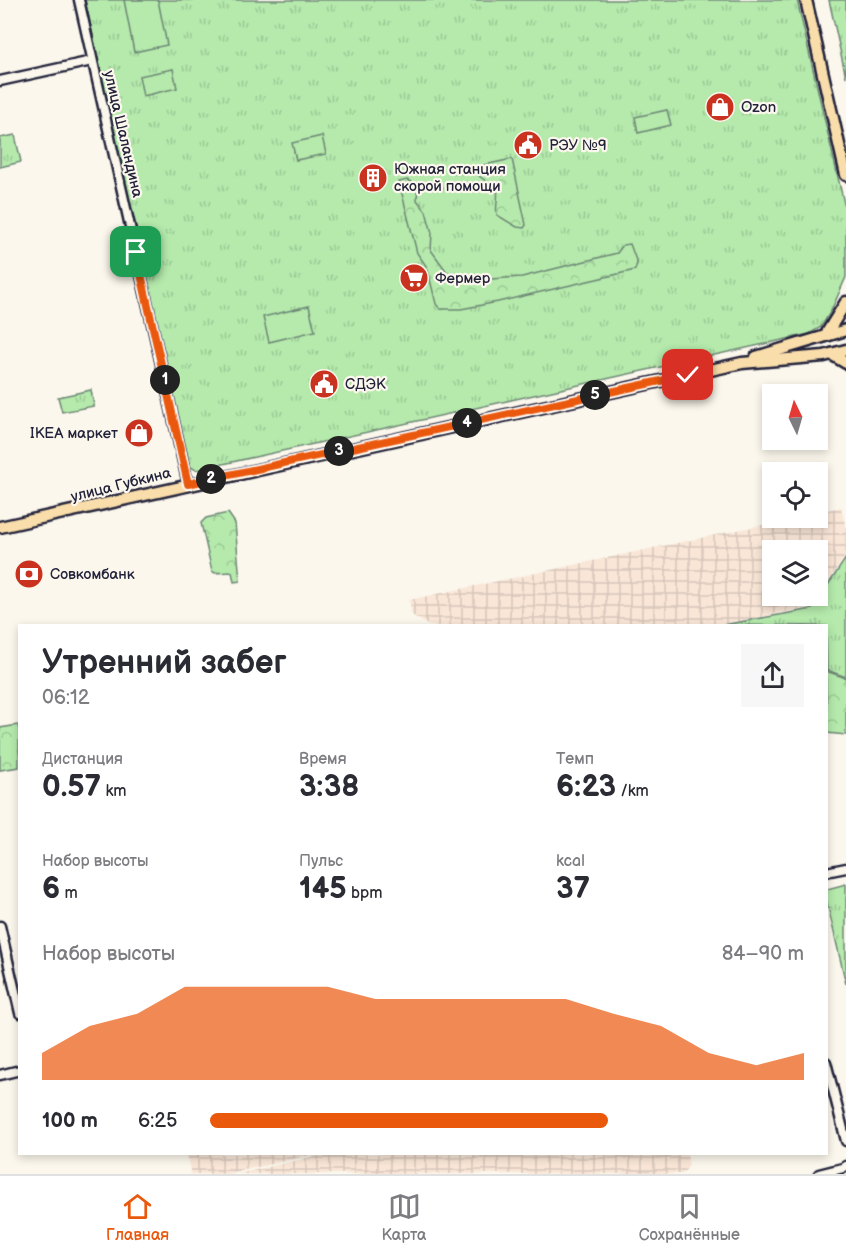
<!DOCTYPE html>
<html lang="ru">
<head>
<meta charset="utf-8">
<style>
	body { margin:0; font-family:"Balsamiq Sans",sans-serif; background:#f7f7f7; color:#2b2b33; height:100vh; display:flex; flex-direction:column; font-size:22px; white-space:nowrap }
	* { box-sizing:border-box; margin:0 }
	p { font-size:20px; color:#7c7c81 }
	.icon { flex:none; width:33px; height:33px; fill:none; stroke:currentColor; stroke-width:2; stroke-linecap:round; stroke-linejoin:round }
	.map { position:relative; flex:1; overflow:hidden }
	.panel { position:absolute; left:18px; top:624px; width:810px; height:531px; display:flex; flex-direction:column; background:#fff; border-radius:0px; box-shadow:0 3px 9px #0003 }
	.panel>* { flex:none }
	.needle { width:39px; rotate:355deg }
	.tools { position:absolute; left:762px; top:384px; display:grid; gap:12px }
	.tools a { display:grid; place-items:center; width:66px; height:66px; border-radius:0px; background:#fff; box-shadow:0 3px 9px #0003; font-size:30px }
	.pin { position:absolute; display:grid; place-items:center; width:51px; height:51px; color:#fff; margin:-26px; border-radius:12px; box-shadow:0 3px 9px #0006 }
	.km { position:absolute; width:30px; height:30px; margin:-15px; border-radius:50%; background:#222; color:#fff; font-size:16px; line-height:30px; text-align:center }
	.round { display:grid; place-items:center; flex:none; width:63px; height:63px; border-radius:0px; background:#f7f7f7 }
	.overview { display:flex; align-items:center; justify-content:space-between; height:102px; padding:0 24px }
	h1 { font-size:33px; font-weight:800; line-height:45px }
	.stats { display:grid; grid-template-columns:repeat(3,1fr); gap:9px; height:102px; padding:6px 24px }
	.stats div { display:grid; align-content:center }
	.stats b { font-size:30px; font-weight:800 }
	.stats small { font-size:16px; font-weight:400 }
	.stats p { font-size:16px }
	.chart { height:168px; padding:12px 24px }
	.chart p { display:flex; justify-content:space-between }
	.chart svg { width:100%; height:108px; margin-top:6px; fill:#ea580c; opacity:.7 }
	ul { padding:0 24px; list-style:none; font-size:20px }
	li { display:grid; grid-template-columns:96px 72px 1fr; align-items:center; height:45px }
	li i { height:15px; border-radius:8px; background:#ea580c }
	.dock { display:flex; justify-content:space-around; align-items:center; height:84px; border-top:2px solid #e1e1e2; background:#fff; font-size:16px; color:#7c7c81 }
	.dock a { display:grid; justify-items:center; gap:3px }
	.dock .selected { color:#ea580c }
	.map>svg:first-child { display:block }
	.industrial { fill:url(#industrial-grid); fill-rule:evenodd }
	.grass { fill:url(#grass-tufts); stroke:#6c8674; stroke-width:1.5 }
	.forest { fill:url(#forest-crowns); stroke:#6c8674; stroke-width:1.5 }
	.pitch { fill:#b5eaac; stroke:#6c8674; stroke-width:1.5 }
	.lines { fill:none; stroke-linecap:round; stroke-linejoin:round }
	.minor-casing { stroke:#22223b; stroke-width:13 }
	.major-casing { stroke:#22223b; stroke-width:15 }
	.minor { stroke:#fbf7ec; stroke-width:8 }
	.major { stroke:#f9deab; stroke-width:10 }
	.route-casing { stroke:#fff; stroke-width:12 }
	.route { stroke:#ea580c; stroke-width:8 }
	.labels { text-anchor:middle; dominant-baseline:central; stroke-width:4.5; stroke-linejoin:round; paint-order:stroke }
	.poi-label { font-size:15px; fill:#22223b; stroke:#fbf7ec; text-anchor:start }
	.street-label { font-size:15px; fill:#22223b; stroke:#fbf7ec }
</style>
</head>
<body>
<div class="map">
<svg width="846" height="1174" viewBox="0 0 846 1174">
	<defs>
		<pattern id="industrial-grid" width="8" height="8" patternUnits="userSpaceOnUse" patternTransform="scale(1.5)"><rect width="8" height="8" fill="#f9e6d7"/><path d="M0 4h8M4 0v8" fill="none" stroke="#d5c5b9"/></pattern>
		<pattern id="grass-tufts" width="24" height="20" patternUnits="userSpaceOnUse" patternTransform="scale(1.5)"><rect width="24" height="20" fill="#b5eaac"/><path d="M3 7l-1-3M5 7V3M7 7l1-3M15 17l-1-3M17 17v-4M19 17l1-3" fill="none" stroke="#9bc895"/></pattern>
		<pattern id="forest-crowns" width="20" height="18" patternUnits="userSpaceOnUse" patternTransform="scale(1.5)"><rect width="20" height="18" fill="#b5eaac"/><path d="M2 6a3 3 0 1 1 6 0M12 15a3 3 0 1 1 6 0" fill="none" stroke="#9bc895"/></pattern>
	</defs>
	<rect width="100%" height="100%" fill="#fbf7ec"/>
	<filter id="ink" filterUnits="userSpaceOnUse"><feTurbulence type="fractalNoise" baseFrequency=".0167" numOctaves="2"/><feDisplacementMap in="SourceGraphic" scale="12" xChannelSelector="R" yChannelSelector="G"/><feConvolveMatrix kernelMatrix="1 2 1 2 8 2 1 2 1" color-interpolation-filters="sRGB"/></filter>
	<g filter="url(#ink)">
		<g class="industrial">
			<path d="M841 507 846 529V555L811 607 714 626H429L412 615 409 600 794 518H818V512ZM772 550H818V596H772Z"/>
			<polygon points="186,1154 315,1154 227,1174 191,1174"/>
			<polygon points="324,1154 687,1154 689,1166 682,1174 238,1174"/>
		</g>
		<g class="grass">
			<polygon points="85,0 797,0 846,212 846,277 831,311 821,327 809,334 196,470 191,467 188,461"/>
			<polygon points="829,0 846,0 846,77"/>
			<polygon points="15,135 21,162 0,167 0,138"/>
			<polygon points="91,390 94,406 62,412 58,397"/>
			<polygon points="846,558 846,677 827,670 826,626 723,625 812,609"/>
			<polygon points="846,884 846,984 826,898 827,889"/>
		</g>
		<g class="forest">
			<path d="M512 159 526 225 524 228 517 227 497 215C495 205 499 199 497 189L479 176 475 167Z"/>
			<path d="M407 180C418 184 418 189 417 200L426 211 432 233 431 250 447 272 476 280 522 277 617 253 623 245 630 244 637 263 635 270 498 302 461 309H440L436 304 427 267 417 253 399 182Z"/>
			<polygon points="228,513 235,523 240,581 234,582 232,572 215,573 212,571 201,523 206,518"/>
			<polygon points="826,671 846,678 846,735 827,733"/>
			<polygon points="19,725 19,767 0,770 0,728"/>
		</g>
		<g class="pitch">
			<polygon points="124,0 158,0 167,45 134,52"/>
			<polygon points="173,69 177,88 143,96 139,76"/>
			<polygon points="667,110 671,125 638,133 635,117"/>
			<polygon points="322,136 326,154 296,160 292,143"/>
			<polygon points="309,306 315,331 269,342 263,317"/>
		</g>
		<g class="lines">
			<g class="minor-casing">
				<g id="minor">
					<polyline points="79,0 188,484"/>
					<polyline points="0,81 92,61"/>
					<polyline points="826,872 846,868"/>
					<polyline points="0,926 20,1013"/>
					<polyline points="826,1062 846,1141"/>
					<polyline points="0,1075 20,1070"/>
					<polyline points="819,1174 843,1168 846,1166"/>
				</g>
			</g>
			<g class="major-casing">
				<g id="major">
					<polyline points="806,0 846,175"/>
					<polyline points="825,336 846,302"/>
					<polyline points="831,354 846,363"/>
					<polyline points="756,357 846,330"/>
					<polyline points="0,527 742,363 824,356 846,350"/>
				</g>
			</g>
			<use href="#minor" class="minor"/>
			<use href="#major" class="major"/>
		</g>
	</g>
	<g class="lines" filter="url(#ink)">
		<g class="route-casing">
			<polyline id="route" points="136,252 188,484 688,375"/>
		</g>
		<use href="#route" class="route"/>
	</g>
	<defs>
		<g id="shop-disc" transform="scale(1.5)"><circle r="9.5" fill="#c8321e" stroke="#fbf7ec"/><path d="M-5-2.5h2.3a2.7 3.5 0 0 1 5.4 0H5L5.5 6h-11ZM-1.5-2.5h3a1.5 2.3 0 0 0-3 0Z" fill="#fff"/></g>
		<g id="civic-disc" transform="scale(1.5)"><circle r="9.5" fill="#c8321e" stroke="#fbf7ec"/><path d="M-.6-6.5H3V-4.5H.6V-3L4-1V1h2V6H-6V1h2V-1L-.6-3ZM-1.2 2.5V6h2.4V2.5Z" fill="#fff"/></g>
		<g id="building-disc" transform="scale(1.5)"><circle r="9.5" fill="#c8321e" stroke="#fbf7ec"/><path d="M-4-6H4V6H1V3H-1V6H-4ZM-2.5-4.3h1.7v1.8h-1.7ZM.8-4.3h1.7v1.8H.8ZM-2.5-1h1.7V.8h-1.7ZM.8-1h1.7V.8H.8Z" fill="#fff"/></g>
		<g id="supermarket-disc" transform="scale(1.5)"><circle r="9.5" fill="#c8321e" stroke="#fbf7ec"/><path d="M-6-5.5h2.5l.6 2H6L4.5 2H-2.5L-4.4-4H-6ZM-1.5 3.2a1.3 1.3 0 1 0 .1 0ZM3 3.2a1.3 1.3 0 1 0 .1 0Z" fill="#fff"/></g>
		<g id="bank-disc" transform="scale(1.5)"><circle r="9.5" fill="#c8321e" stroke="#fbf7ec"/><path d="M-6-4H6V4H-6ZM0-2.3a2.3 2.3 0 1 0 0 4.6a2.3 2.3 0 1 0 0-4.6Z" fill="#fff"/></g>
	</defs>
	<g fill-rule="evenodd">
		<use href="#shop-disc" x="720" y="107"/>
		<use href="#civic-disc" x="528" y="145"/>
		<use href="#building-disc" x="373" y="178"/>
		<use href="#supermarket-disc" x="414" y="278"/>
		<use href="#civic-disc" x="324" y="384"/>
		<use href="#shop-disc" x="139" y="433"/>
		<use href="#bank-disc" x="29" y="574"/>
	</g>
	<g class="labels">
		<g class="poi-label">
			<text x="741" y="107">Ozon</text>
			<text x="549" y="145">РЭУ №9</text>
			<text x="394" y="169">Южная станция<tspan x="394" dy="17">скорой помощи</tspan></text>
			<text x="435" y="278">Фермер</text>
			<text x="345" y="384">СДЭК</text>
			<text x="118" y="433" text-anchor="end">IKEA маркет</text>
			<text x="50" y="574">Совкомбанк</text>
		</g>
		<g class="street-label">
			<text transform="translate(123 134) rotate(77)">улица Шаландина</text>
			<text transform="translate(121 485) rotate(-14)">улица Губкина</text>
		</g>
	</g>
</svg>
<div class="tools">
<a><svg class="needle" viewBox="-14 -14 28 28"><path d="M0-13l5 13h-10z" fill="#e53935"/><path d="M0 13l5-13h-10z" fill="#7c7c81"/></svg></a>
<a><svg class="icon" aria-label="locate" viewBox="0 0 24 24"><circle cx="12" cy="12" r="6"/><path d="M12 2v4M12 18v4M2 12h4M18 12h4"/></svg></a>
<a><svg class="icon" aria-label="layers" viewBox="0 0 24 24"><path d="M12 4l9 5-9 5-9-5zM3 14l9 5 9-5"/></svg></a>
</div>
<div class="pin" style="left:136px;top:252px;background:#1e9e55"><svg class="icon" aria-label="arrive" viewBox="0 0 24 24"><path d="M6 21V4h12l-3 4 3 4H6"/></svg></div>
<div class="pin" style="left:688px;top:375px;background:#d93025"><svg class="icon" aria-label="check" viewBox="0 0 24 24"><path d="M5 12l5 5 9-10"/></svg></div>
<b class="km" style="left:165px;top:380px">1</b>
<b class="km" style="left:211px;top:479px">2</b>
<b class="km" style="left:339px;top:451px">3</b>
<b class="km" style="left:467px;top:423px">4</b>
<b class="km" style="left:595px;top:395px">5</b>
<section class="panel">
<div class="overview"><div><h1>Утренний забег</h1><p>06:12</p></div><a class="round"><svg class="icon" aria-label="share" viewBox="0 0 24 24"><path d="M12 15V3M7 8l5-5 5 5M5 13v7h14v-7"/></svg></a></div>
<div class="stats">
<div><p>Дистанция</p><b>0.57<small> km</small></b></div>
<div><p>Время</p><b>3:38</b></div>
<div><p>Темп</p><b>6:23<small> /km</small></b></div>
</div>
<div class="stats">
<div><p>Набор высоты</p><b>6<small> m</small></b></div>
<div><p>Пульс</p><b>145<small> bpm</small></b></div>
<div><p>kcal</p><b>37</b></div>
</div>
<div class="chart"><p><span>Набор высоты</span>84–90 m</p>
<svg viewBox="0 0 160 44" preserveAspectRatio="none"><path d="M0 44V33L10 22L20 17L30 6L40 6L50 6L60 6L70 11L80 11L90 11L100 11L110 11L120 17L130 22L140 33L150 38L160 33V44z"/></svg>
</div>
<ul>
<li><b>100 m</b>6:25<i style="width:67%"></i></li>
</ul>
</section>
</div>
<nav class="dock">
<a class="selected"><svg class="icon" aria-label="home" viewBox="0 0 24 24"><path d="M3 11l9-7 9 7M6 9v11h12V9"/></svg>Главная</a>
<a><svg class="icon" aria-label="map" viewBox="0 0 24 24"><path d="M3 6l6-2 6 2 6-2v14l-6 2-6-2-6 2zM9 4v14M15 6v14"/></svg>Карта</a>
<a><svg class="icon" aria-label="saved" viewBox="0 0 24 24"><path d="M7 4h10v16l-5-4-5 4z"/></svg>Сохранённые</a>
</nav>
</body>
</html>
